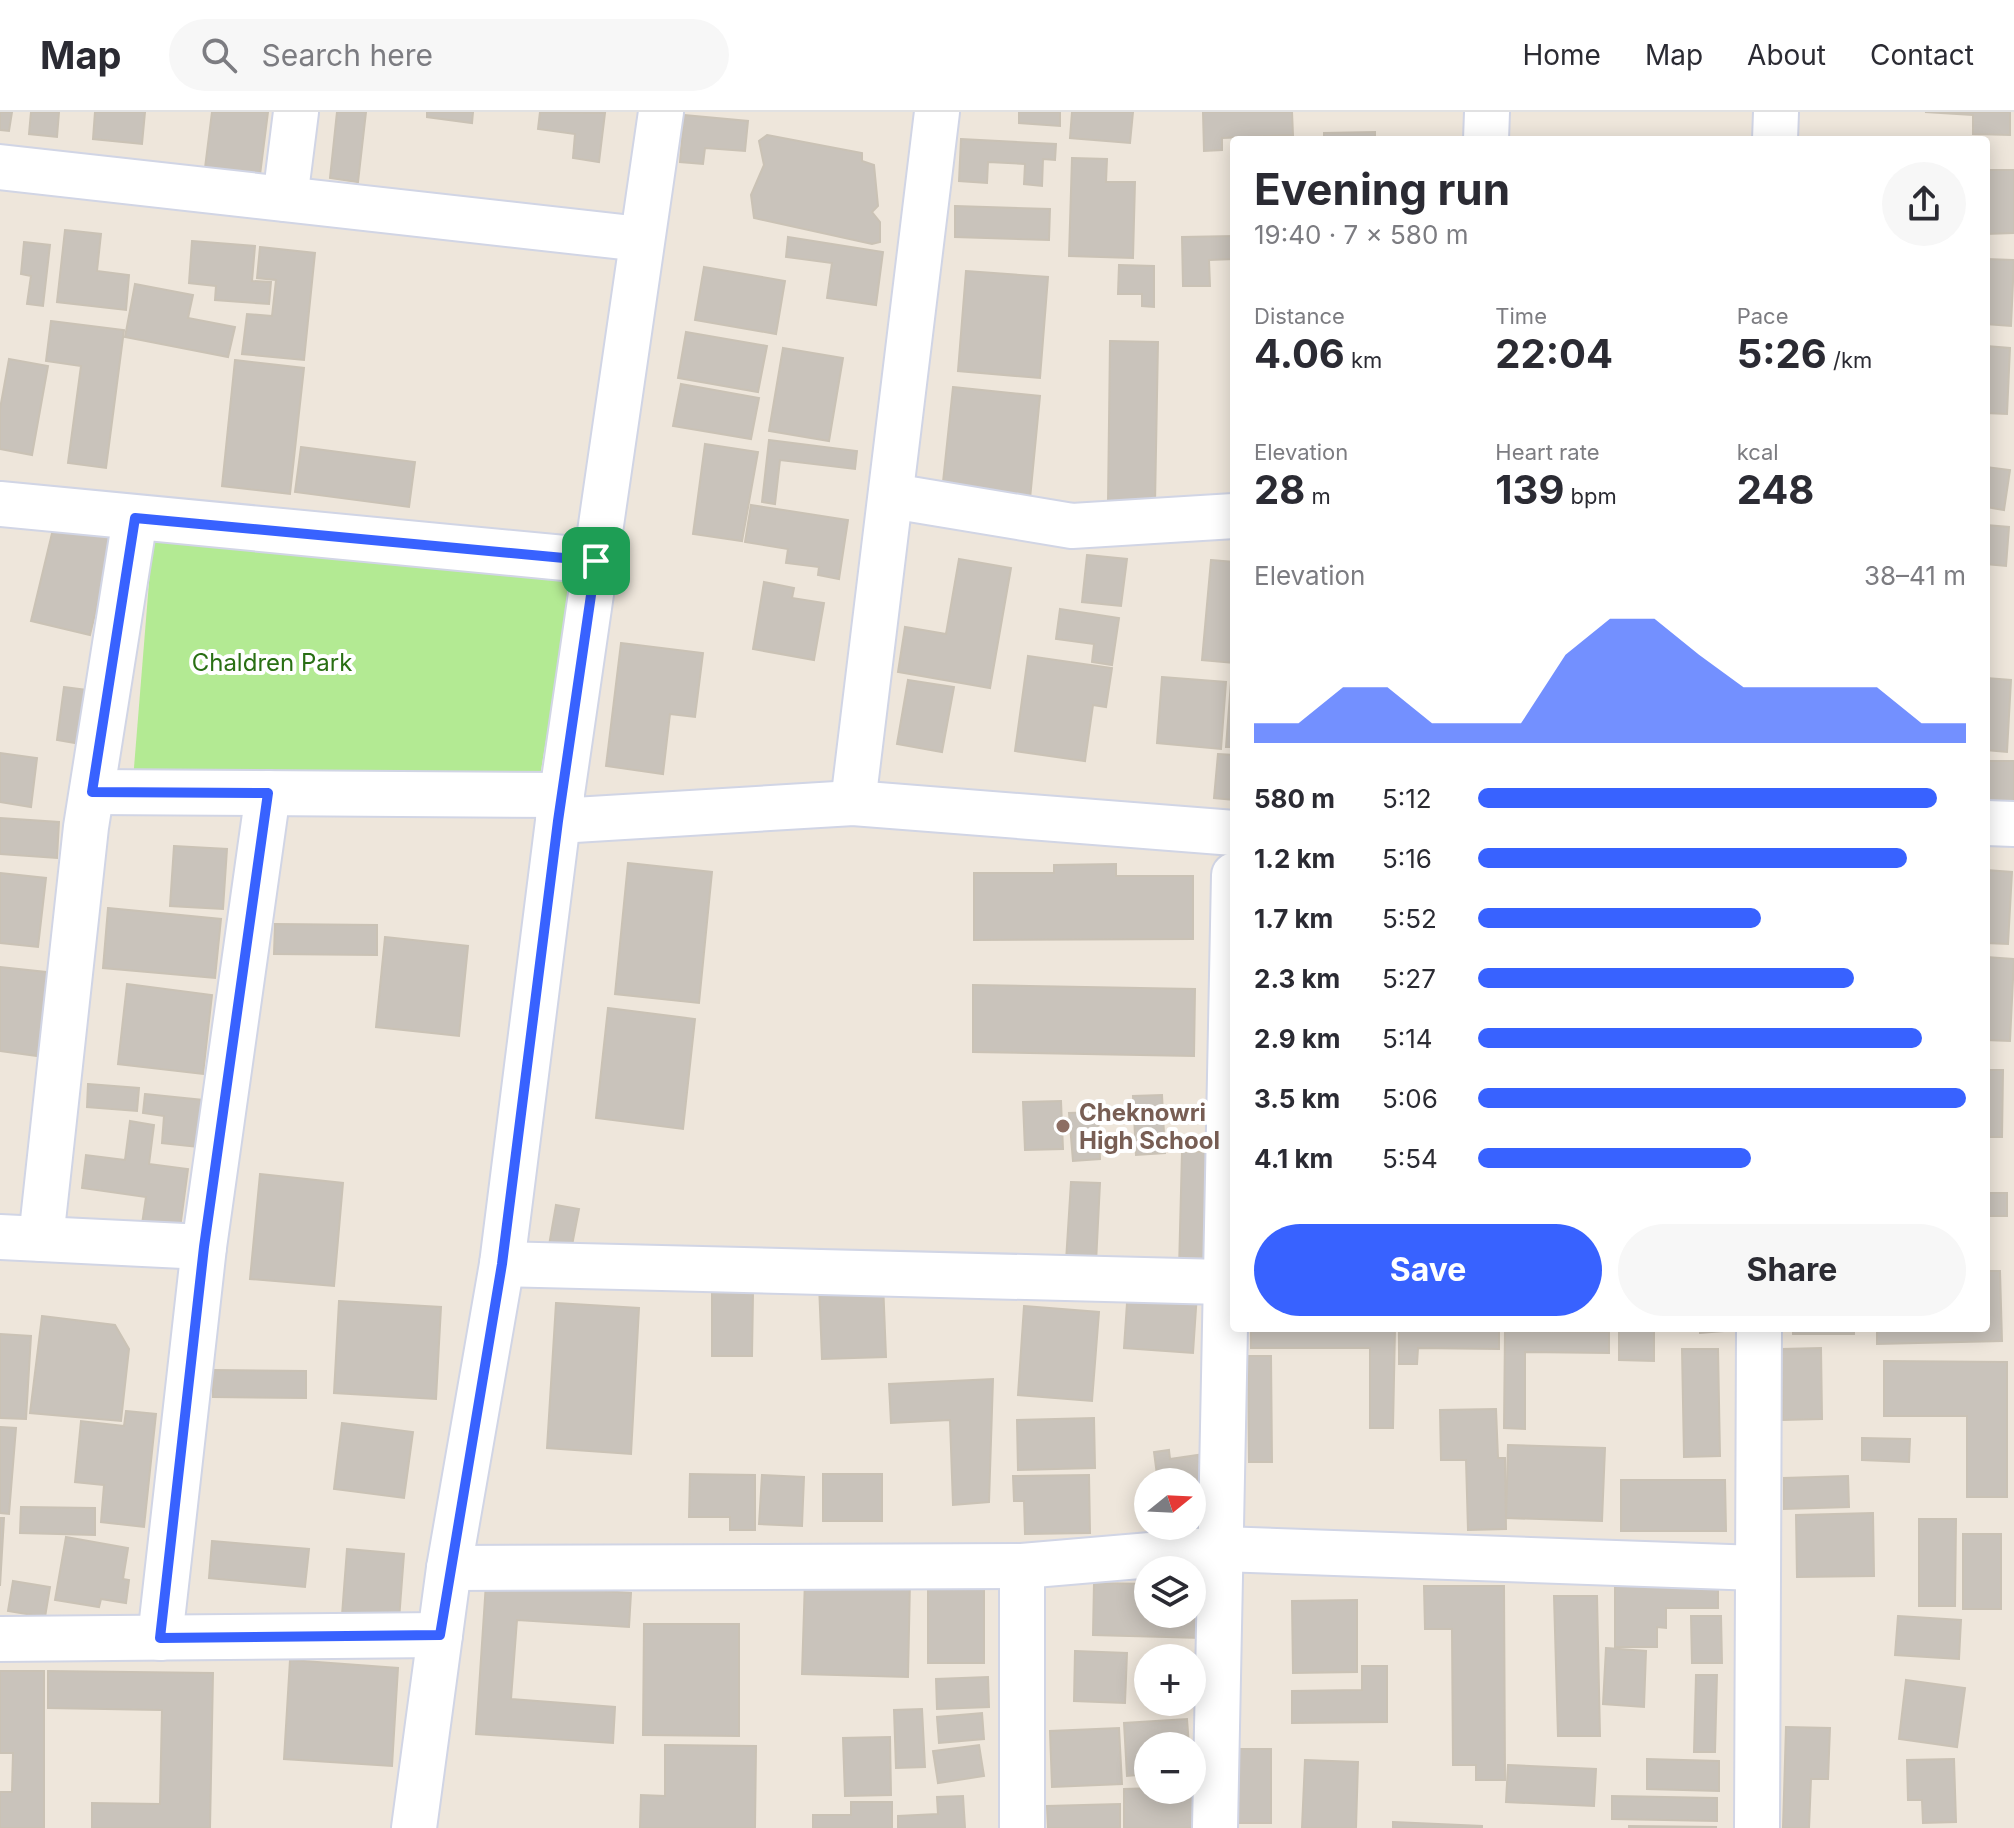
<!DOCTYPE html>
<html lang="en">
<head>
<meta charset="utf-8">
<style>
	body { margin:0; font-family:Inter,sans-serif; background:#f7f7f7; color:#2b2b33; height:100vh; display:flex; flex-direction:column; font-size:30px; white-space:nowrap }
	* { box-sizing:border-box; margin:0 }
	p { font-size:26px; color:#7c7c81 }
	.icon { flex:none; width:44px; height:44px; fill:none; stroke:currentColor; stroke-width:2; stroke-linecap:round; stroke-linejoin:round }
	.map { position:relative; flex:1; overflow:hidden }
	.drawer { position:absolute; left:1230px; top:24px; width:760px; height:1196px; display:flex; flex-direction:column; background:#fff; border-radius:8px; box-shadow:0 4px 20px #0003 }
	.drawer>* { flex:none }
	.needle { width:52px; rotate:72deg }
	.buttons { position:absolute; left:1134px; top:1356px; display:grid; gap:16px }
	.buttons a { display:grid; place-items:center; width:72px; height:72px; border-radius:50%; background:#fff; box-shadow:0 4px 20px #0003; font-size:40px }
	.pin { position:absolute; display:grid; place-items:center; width:68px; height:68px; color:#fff; margin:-34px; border-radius:16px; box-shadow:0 4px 12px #0006 }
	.round { display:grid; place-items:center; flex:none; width:84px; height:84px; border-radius:42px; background:#f7f7f7 }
	.summary { display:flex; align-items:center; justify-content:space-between; height:136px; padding:0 24px }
	h1 { font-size:44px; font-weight:700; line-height:60px }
	.stats { display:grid; grid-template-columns:repeat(3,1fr); gap:12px; height:136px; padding:8px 24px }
	.stats div { display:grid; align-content:center }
	.stats b { font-size:40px; font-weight:700 }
	.stats small { font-size:22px; font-weight:400 }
	.stats p { font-size:22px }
	.chart { height:224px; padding:16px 24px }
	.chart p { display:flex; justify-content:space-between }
	.chart svg { width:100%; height:144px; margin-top:8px; fill:#3862ff; opacity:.7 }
	.cta { display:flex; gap:16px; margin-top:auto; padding:16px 24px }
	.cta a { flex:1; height:92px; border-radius:48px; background:#3862ff; color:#fff; font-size:32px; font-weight:700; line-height:92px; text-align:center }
	.cta a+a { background:#f7f7f7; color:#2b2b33 }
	ul { padding:0 24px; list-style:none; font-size:26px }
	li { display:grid; grid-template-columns:128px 96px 1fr; align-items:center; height:60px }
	li i { height:20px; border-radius:10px; background:#3862ff }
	header { display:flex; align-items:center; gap:48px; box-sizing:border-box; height:112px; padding:0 40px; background:#fff; border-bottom:2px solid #e1e1e2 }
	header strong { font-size:38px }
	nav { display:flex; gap:44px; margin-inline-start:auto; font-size:28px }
	.search { width:560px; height:72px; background:#f7f7f7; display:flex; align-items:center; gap:20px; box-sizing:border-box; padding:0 28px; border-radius:44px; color:#7c7c81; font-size:30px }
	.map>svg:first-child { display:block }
	.green { fill:#b3ea93 }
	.building { fill:#c9c3bb; stroke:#cac2b5; stroke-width:2 }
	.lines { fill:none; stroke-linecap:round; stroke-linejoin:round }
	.minor-casing { stroke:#d1d5e5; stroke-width:48 }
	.minor { stroke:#fff; stroke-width:44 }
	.route-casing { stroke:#fff; stroke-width:16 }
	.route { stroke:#3862ff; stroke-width:10 }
	.education-dot { fill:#8d6e63; stroke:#fff; stroke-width:3 }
	.labels { text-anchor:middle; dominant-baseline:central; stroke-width:8; stroke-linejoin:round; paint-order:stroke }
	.park-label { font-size:24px; fill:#296f13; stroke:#fff }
	.education-label { font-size:24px; font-weight:bold; fill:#785e54; stroke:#fff; text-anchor:start }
</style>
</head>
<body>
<header>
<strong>Map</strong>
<div class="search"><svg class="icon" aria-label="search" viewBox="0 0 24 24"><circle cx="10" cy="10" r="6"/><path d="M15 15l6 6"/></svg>Search here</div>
<nav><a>Home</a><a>Map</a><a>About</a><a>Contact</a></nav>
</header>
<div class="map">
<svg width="2014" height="1716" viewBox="0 0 2014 1716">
	<rect width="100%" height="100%" fill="#eee6db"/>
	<polygon class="green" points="153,421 575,454 539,670 133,668"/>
	<g class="building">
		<polygon points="0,0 12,0 9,19 0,18"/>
		<polygon points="31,0 59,0 57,25 29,22"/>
		<polygon points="95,0 145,0 142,32 93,27"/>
		<polygon points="212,0 268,0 260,63 205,56"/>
		<polygon points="337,0 366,0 358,70 330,66"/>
		<polygon points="427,0 473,0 472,11 427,5"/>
		<polygon points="540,0 605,1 599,50 573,46 575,22 538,17"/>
		<polygon points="1019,0 1060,0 1060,14 1019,11"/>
		<polygon points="1072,0 1133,0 1130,31 1070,26"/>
		<polygon points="1203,0 1292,0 1293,23 1222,26 1222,38 1204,39"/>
		<polygon points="1925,0 2010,0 2010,23 1973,22 1973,3"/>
		<polygon points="684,3 748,9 745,39 705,36 703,52 680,50"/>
		<polygon points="1375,20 1375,28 1324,28 1324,21"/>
		<polygon points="767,23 862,41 862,49 874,53 878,94 872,100 880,110 880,130 872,132 754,106 751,83 764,53 759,29"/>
		<polygon points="961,27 1056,32 1055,48 1043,47 1042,74 1024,72 1025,52 988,50 987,71 959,69"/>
		<polygon points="1072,46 1107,47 1106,70 1135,70 1133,146 1069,144"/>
		<polygon points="1986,58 2014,58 2014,121 1986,122"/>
		<polygon points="955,94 1050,97 1049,128 955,125"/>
		<polygon points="65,118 101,122 97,159 129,163 126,198 57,190"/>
		<polygon points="1234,124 1234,147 1209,148 1210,174 1183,174 1182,125"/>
		<polygon points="788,125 883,140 876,193 827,186 832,151 786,145"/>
		<polygon points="192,129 255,134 252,169 271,170 269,192 215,188 216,174 189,171"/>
		<polygon points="24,130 50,133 43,194 27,192 31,164 21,162"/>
		<polygon points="260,135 315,141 304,248 242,242 247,202 272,204 276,168 257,166"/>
		<polygon points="1986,147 2014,148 2011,214 1986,212"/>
		<polygon points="1119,153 1154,154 1154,195 1142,194 1142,182 1118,182"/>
		<polygon points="704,155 785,169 776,222 695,208"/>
		<polygon points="966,159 1048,165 1040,266 958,259"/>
		<polygon points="135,172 193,183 188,206 235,215 228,245 125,225"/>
		<polygon points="51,209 124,218 106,356 68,351 81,254 46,249"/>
		<polygon points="686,220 767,234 758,280 678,266"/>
		<polygon points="1110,229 1158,230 1155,392 1108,391"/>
		<polygon points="1986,234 2010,236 2007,302 1986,301"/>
		<polygon points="783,236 843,246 829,329 769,319"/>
		<polygon points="9,247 48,254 32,343 0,337 0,297"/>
		<polygon points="235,248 304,256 290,382 222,374"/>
		<polygon points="681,272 759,286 751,327 673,314"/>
		<polygon points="953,275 1040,284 1029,397 941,389"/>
		<polygon points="769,328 857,339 855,357 780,348 775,392 762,390"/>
		<polygon points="705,332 758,340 742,429 693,422"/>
		<polygon points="301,335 415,350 409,395 295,380"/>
		<polygon points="1986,355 2010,358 2004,398 1986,395"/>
		<polygon points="751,393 848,408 839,467 818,463 819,455 786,451 788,437 745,430"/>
		<polygon points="54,413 113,426 90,523 31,509"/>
		<polygon points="1986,413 2009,415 2006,454 1986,452"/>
		<polygon points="1087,443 1127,447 1121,494 1082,490"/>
		<polygon points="959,447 1011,456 990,576 898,560 905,515 946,522"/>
		<polygon points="1211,448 1234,450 1234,551 1202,548"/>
		<polygon points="764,470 794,476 792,486 824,491 814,548 753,537"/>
		<polygon points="1060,497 1119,506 1112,553 1092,550 1094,532 1056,527"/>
		<polygon points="621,531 703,541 695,605 670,602 663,662 606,654"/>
		<polygon points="1028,544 1112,556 1106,595 1093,593 1085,649 1015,639"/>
		<polygon points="1162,565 1226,570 1221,637 1157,631"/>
		<polygon points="1986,566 2011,568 2007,640 1986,638"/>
		<polygon points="908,568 954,575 942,640 897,632"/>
		<polygon points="1231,570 1234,570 1234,635 1226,635"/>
		<polygon points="64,575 88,578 81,632 57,628"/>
		<polygon points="0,641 37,646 31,695 0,690"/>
		<polygon points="1218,642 1234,643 1234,688 1214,686"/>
		<rect x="1986" y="649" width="28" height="57"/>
		<polygon points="0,706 59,710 57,746 0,742"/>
		<polygon points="174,734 227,737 223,797 170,794"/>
		<polygon points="628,751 712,760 699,891 615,882"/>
		<polygon points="1116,752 1116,764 1193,764 1193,827 974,828 974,761 1054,761 1054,753"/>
		<polygon points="1986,758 2012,760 2008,832 1986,831"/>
		<polygon points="0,761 46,766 38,835 0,831"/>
		<polygon points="108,796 221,807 215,866 103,856"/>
		<polygon points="275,812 377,813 377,843 274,842"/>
		<polygon points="385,825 468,834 459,924 376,915"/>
		<polygon points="1986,845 2014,847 2010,929 1986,928"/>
		<polygon points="0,855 55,861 45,945 0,939"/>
		<polygon points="127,872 212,883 203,962 118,952"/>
		<polygon points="973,873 1195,877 1194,944 973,940"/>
		<polygon points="608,896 695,907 683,1017 596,1006"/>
		<polygon points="1986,958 2003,958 2002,1025 1986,1025"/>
		<polygon points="88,972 139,976 137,999 87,995"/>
		<polygon points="145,982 203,988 198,1035 162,1031 164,1004 143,1001"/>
		<polygon points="1162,983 1165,1041 1136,1043 1133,984"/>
		<polygon points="1061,989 1063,1037 1025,1038 1023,990"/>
		<polygon points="1098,1000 1100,1047 1073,1049 1069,1001"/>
		<polygon points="130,1009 154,1013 149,1052 188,1057 179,1124 141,1119 146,1085 82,1076 86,1043 125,1048"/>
		<polygon points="1182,1040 1210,1040 1207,1159 1179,1158"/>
		<polygon points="260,1062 343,1071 334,1174 250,1167"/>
		<polygon points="1071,1070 1100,1071 1096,1151 1066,1149"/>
		<rect x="1986" y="1081" width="21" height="23"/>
		<polygon points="556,1093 579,1097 569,1149 547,1145"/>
		<polygon points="1986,1159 2000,1159 2002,1229 1877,1232 1877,1216 1986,1216"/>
		<polygon points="883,1170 886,1245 822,1247 819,1172"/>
		<polygon points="1128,1176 1197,1181 1193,1241 1124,1236"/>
		<polygon points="712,1180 753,1181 752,1244 712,1244"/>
		<polygon points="339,1189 441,1195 436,1287 334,1281"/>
		<polygon points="556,1191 639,1196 631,1342 547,1336"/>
		<polygon points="1024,1194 1099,1200 1092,1289 1018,1283"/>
		<polygon points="42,1204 115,1213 129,1237 121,1309 30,1301"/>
		<polygon points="1251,1216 1395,1216 1393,1316 1370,1316 1370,1236 1251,1236"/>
		<polygon points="1619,1216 1654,1216 1654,1249 1619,1248"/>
		<polygon points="1700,1216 1722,1216 1723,1219 1700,1221"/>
		<rect x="1793" y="1216" width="61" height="6"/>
		<polygon points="1399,1217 1499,1218 1499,1237 1418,1236 1417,1252 1399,1252"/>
		<polygon points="1505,1219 1609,1220 1609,1241 1525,1240 1525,1317 1504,1316"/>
		<polygon points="0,1222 31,1224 26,1307 0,1306"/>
		<polygon points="1821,1236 1822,1307 1783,1308 1782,1237"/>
		<polygon points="1682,1237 1718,1237 1720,1344 1684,1345"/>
		<polygon points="1248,1244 1271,1244 1272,1350 1249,1350"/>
		<polygon points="1884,1249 2007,1250 2007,1385 1967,1385 1967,1304 1884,1304"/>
		<polygon points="213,1258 306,1259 306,1286 213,1285"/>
		<polygon points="993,1267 989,1390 953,1393 950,1308 891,1311 889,1272"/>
		<polygon points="1496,1297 1498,1346 1505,1346 1506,1417 1468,1418 1466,1348 1441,1348 1440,1298"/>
		<polygon points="126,1299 156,1302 144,1415 101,1410 104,1373 75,1370 81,1309 124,1314"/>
		<polygon points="1094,1306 1095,1356 1018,1358 1017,1308"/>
		<polygon points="342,1311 413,1320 404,1386 334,1377"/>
		<polygon points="0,1315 16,1316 9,1402 0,1401"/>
		<polygon points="1862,1326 1910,1327 1909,1350 1862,1348"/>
		<polygon points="1508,1333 1605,1336 1602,1409 1506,1406"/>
		<polygon points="1169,1338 1170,1347 1198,1343 1206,1403 1192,1405 1192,1370 1158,1370 1154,1340"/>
		<polygon points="690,1362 755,1363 755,1418 730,1418 730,1405 689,1405"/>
		<rect x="823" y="1362" width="59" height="47"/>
		<polygon points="762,1363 804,1365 802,1414 759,1412"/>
		<polygon points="1089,1363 1090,1421 1025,1422 1024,1389 1014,1389 1013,1364"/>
		<polygon points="1848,1364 1849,1395 1784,1397 1784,1366"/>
		<polygon points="1621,1368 1725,1368 1726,1419 1621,1419"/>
		<polygon points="21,1395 95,1396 95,1423 20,1421"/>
		<polygon points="1873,1401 1874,1464 1797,1465 1796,1403"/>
		<polygon points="0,1406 4,1406 0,1474"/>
		<polygon points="1919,1407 1956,1407 1955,1494 1919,1494"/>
		<rect x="1963" y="1422" width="38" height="75"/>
		<polygon points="66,1425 128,1436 123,1467 129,1468 126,1491 101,1487 99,1495 55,1488"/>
		<polygon points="212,1429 309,1437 305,1475 209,1466"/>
		<polygon points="347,1437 404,1442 399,1508 342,1503"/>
		<polygon points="805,1467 910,1469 908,1565 802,1562"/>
		<polygon points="13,1469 50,1475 45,1505 8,1499"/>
		<polygon points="486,1471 631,1481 629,1515 517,1508 511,1587 615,1595 613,1631 476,1622"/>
		<polygon points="1094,1471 1148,1472 1148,1502 1192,1502 1192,1473 1203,1474 1202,1526 1093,1523"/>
		<polygon points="1615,1471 1718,1472 1718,1496 1666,1496 1666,1516 1657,1515 1657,1535 1615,1535"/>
		<polygon points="928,1473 984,1474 984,1551 928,1551"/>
		<polygon points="1424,1474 1504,1474 1505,1668 1476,1668 1476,1653 1453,1653 1452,1517 1425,1517"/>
		<polygon points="1554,1484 1597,1484 1600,1624 1558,1624"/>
		<polygon points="1357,1488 1357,1560 1293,1561 1292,1489"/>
		<polygon points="1691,1504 1721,1504 1722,1551 1692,1551"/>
		<polygon points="1898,1504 1961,1508 1959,1547 1895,1543"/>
		<polygon points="644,1512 739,1512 739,1624 643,1623"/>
		<polygon points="1606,1536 1646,1539 1644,1595 1603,1592"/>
		<polygon points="1075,1539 1127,1541 1125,1591 1074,1589"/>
		<polygon points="290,1548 398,1556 392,1654 284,1647"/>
		<polygon points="1362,1554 1387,1554 1387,1610 1292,1611 1292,1579 1362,1578"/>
		<polygon points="0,1559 44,1559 44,1716 0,1716 0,1680 12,1680 13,1641 0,1641"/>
		<polygon points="48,1559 213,1561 210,1716 92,1716 92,1691 160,1692 162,1598 48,1596"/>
		<polygon points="1696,1563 1717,1563 1715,1640 1694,1640"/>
		<polygon points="988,1565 989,1595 937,1597 936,1567"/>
		<polygon points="1906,1568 1965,1576 1957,1635 1899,1627"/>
		<polygon points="922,1597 925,1655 896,1656 894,1598"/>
		<polygon points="982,1601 984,1627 939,1631 937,1605"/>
		<polygon points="1187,1607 1189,1634 1148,1634 1148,1662 1127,1664 1124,1611"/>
		<polygon points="1786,1615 1830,1616 1828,1667 1811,1667 1809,1716 1783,1716"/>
		<polygon points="1119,1616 1122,1672 1052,1675 1050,1619"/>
		<polygon points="890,1625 891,1683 845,1684 843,1626"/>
		<polygon points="665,1633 756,1634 755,1716 640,1716 641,1683 665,1684"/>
		<polygon points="979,1633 984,1664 938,1671 933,1639"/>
		<polygon points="1236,1637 1271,1637 1271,1711 1237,1711"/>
		<polygon points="1647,1647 1719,1649 1719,1679 1647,1677"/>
		<polygon points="1954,1647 1956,1710 1923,1711 1922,1688 1908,1688 1907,1648"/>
		<polygon points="1305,1648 1358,1650 1356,1716 1302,1716"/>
		<polygon points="1508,1653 1596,1657 1594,1694 1506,1690"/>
		<polygon points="1192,1675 1208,1675 1209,1716 1124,1716 1124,1677"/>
		<polygon points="963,1684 965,1716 898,1716 898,1704 938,1702 937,1685"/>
		<polygon points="1612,1684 1717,1686 1717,1709 1612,1707"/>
		<polygon points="851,1690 892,1690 892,1716 813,1716 813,1703 851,1703"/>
		<polygon points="1120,1692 1120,1716 1048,1716 1047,1694"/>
		<polygon points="1393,1710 1482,1714 1482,1716 1393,1716"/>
		<polygon points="1629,1714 1716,1715 1716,1716 1629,1716"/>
	</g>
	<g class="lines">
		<g class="minor-casing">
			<g id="minor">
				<polyline points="1486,28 1487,0"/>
				<polyline points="1775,28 1776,0"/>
				<polyline points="0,55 641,127"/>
				<polyline points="285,87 296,0"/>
				<polyline points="892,384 1072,414 1234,404"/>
				<polyline points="0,392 596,449"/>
				<polyline points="92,680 562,683"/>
				<polyline points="853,691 937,0"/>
				<polyline points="558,709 853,691 1234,721"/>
				<polyline points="1986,711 2014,712"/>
				<polyline points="0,1125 204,1135"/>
				<polyline points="41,1127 86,715 135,406"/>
				<polyline points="502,1152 1223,1170"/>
				<polyline points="449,1456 1022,1454 1221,1437 1758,1456"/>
				<polyline points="160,1526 204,1135 268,681"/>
				<polyline points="0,1527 440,1523"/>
				<polyline points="414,1716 449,1456 502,1152 558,709 661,0"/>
				<polyline points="1022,1716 1022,1454"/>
				<polyline points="1215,1716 1234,763"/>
				<polyline points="1757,1716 1759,1216"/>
			</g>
		</g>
		<use href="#minor" class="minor"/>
	</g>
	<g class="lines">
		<g class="route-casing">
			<polygon id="route" points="135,406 596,449 558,709 502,1152 440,1523 160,1526 204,1135 268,681 92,680"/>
		</g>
		<use href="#route" class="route"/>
	</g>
	<circle class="education-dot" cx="1063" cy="1014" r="8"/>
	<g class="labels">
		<g class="park-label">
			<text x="272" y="550">Chaldren Park</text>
		</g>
		<g class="education-label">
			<text x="1079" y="1000">Cheknowri<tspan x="1079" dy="28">High School</tspan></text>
		</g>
	</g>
</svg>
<div class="buttons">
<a><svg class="needle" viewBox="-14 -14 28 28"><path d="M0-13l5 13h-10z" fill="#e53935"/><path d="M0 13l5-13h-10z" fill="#7c7c81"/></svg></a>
<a><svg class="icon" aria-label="layers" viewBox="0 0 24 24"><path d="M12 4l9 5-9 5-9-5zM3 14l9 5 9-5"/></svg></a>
<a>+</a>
<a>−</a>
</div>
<div class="pin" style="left:596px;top:449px;background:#1e9e55"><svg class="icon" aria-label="arrive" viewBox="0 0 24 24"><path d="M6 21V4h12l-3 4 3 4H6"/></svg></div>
<section class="drawer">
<div class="summary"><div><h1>Evening run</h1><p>19:40 · 7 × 580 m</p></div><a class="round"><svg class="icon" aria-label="share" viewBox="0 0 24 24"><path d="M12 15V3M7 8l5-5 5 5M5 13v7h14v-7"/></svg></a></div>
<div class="stats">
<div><p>Distance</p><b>4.06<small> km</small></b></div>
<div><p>Time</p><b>22:04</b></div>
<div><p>Pace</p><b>5:26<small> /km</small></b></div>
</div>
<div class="stats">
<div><p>Elevation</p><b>28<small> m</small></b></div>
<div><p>Heart rate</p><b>139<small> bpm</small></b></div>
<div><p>kcal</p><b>248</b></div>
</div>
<div class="chart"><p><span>Elevation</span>38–41 m</p>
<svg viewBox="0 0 160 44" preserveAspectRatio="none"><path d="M0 44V38L10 38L20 27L30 27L40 38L50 38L60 38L70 17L80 6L90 6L100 17L110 27L120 27L130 27L140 27L150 38L160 38V44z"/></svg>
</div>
<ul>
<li><b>580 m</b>5:12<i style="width:94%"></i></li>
<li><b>1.2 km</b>5:16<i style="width:88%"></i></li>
<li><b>1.7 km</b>5:52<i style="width:58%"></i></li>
<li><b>2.3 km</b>5:27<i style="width:77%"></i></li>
<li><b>2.9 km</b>5:14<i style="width:91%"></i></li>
<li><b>3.5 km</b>5:06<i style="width:100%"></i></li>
<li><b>4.1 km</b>5:54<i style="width:56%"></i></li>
</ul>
<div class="cta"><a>Save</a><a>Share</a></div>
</section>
</div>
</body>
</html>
